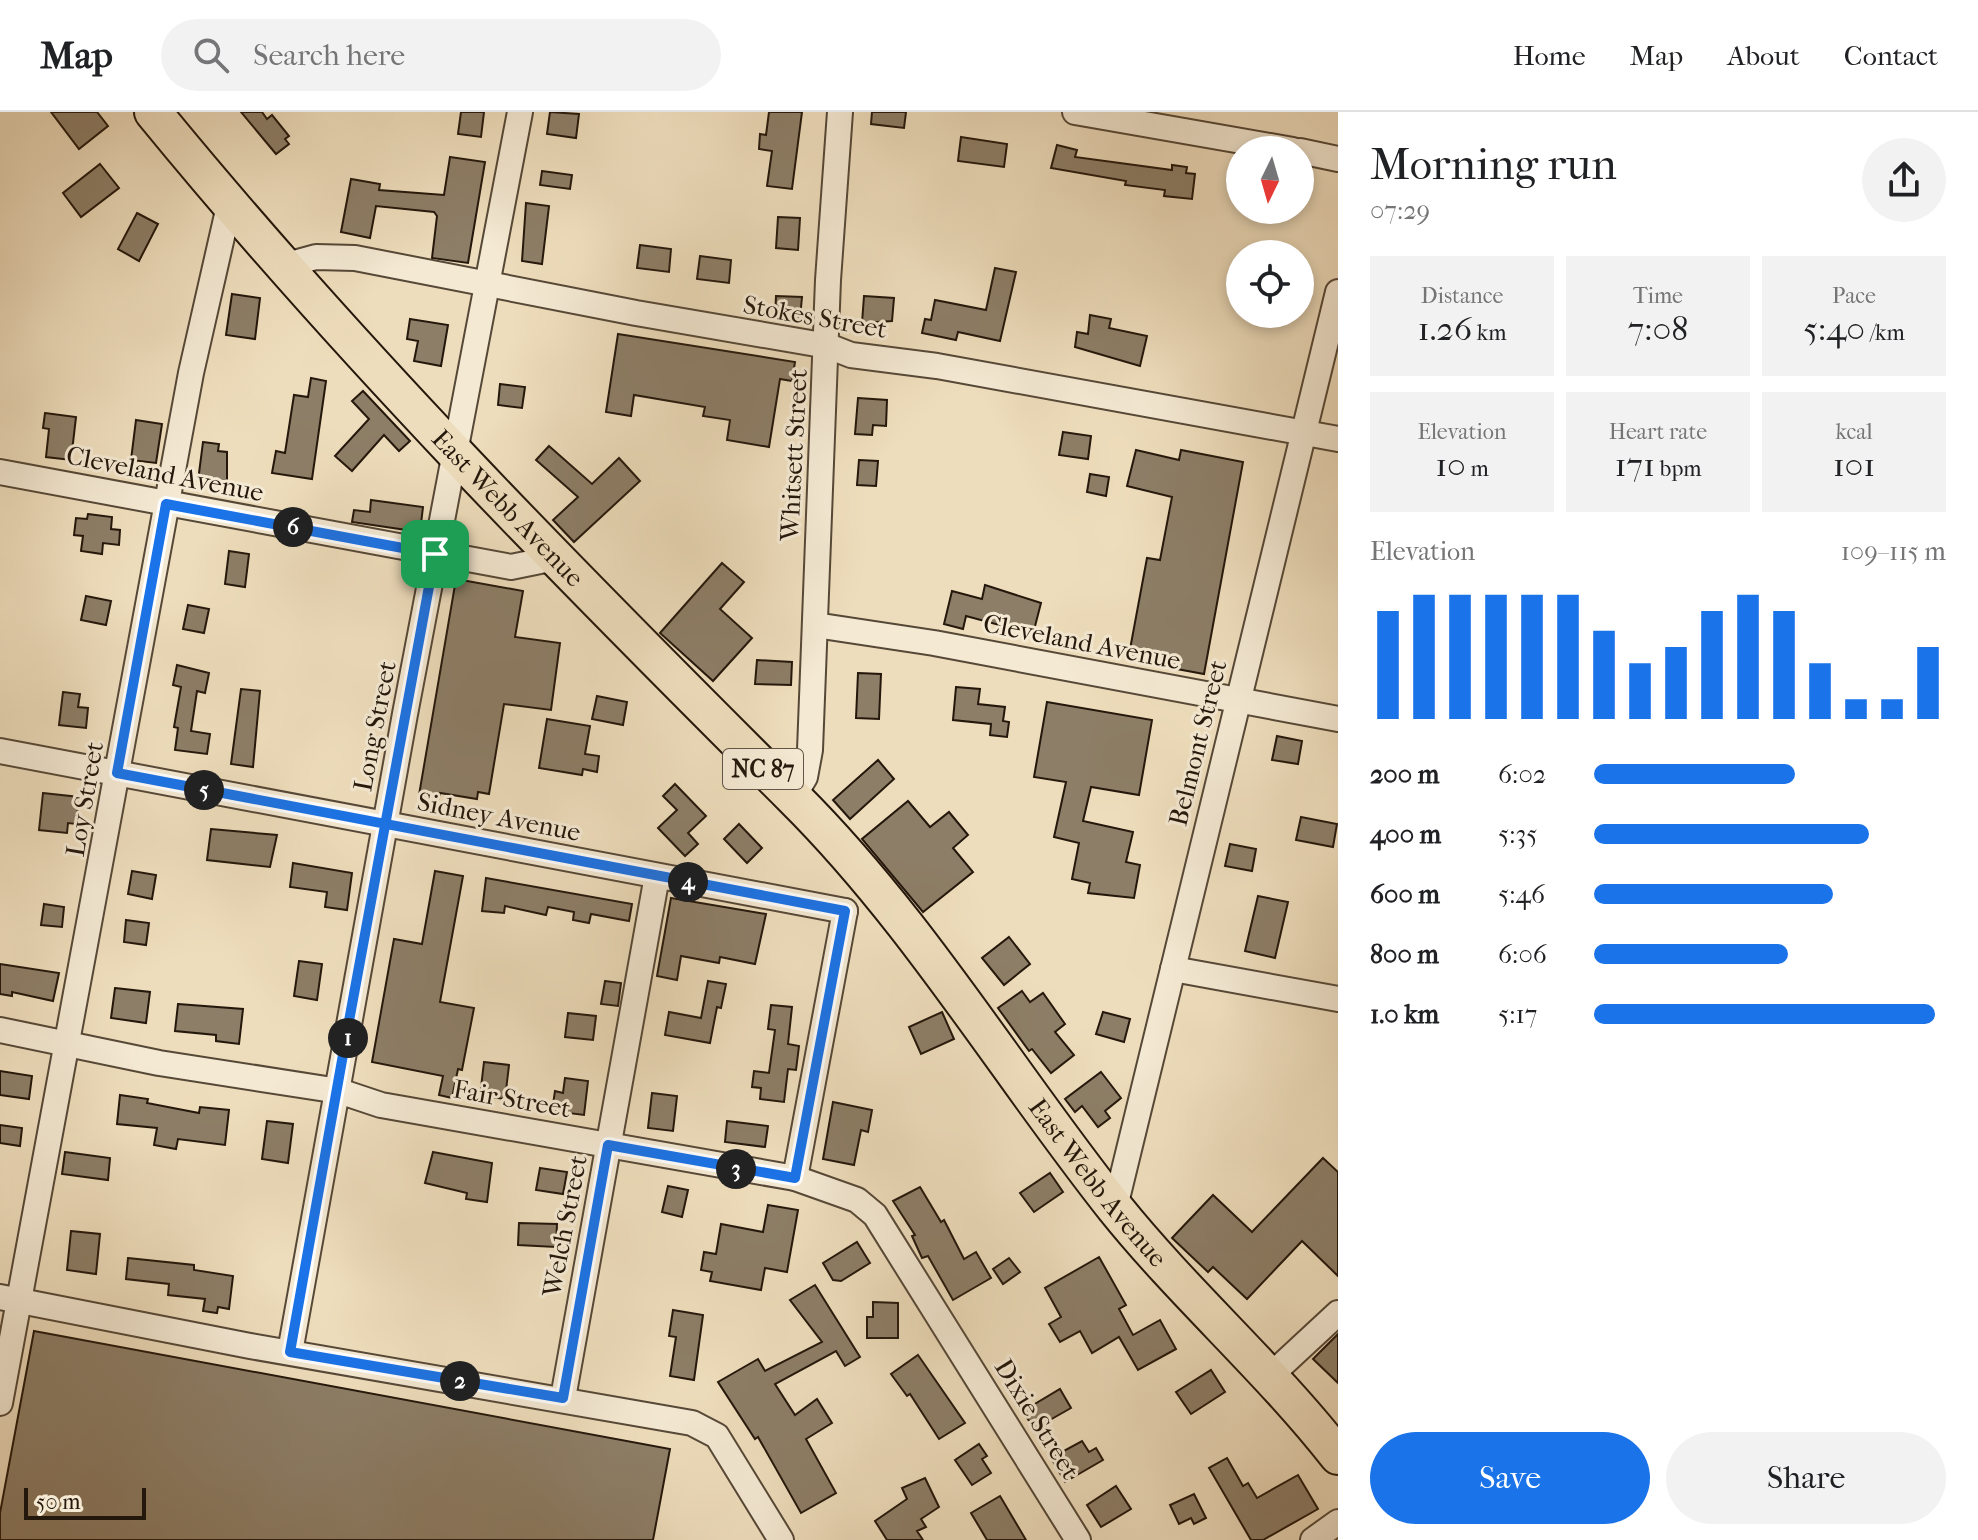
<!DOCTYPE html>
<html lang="en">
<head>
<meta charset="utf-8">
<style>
	body { margin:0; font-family:"IM FELL French Canon",serif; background:#f2f2f2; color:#202124; height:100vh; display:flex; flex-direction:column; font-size:30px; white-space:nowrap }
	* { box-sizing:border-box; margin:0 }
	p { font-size:26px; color:#757577 }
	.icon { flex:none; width:44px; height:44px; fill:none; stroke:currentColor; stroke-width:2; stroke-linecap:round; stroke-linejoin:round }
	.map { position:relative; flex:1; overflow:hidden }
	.sheet { display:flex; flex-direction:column; background:#fff; width:640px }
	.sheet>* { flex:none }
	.needle { width:52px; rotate:185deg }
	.tools { position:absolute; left:1226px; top:24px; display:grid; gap:16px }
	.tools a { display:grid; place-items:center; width:88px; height:88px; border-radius:50%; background:#fff; box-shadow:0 4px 12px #0003; font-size:40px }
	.scale { position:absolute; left:24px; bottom:20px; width:122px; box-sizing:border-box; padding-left:8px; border:4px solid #24170b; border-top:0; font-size:22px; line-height:28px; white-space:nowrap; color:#24170b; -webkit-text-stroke:6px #f4e9d3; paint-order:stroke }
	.pin { position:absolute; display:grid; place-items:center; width:68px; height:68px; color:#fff; margin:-34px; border-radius:16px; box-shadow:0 4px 12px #0006 }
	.km { position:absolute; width:40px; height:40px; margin:-20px; border-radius:50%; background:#222; color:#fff; font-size:22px; line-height:40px; text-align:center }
	.round { display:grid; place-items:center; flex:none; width:84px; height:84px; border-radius:42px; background:#f2f2f2 }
	.overview { display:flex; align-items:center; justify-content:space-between; height:136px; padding:0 32px }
	h1 { font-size:44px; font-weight:600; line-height:60px }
	.stats { display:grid; grid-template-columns:repeat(3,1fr); gap:12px; height:136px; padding:8px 32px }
	.stats div { display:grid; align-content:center; border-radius:0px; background:#f2f2f2; text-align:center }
	.stats b { font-size:34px; font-weight:600 }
	.stats small { font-size:22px; font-weight:400 }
	.stats p { font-size:22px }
	.chart { height:224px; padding:16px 32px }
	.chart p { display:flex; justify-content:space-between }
	.chart svg { width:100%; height:144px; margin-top:8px; stroke:#1a73e8; stroke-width:6 }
	.cta { display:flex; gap:16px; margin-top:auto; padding:16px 32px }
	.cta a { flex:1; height:92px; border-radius:48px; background:#1a73e8; color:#fff; font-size:32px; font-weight:600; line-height:92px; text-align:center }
	.cta a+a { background:#f2f2f2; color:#202124 }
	ul { padding:0 32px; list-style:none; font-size:26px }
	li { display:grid; grid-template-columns:128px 96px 1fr; align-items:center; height:60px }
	li i { height:20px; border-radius:10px; background:#1a73e8 }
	header { display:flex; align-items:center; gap:48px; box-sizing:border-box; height:112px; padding:0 40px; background:#fff; border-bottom:2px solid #e0e0e0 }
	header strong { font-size:38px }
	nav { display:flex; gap:44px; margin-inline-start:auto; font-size:28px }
	.search { width:560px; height:72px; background:#f2f2f2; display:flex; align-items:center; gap:20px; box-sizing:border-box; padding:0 28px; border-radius:44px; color:#757577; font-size:30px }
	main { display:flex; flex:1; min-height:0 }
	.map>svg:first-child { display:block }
	.building { fill:#8d7e67; stroke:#24170b; stroke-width:2 }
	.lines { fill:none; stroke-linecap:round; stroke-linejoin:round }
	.minor-casing { stroke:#564837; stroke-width:28 }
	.highway-casing { stroke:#24170b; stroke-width:40 }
	.minor { stroke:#f4e9d3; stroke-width:24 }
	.highway { stroke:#eeddbc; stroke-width:36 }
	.route-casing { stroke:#fff; stroke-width:16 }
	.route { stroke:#1a73e8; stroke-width:10 }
	.labels { text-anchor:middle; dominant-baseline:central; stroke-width:6; stroke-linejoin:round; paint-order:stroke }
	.shield { fill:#f4e9d3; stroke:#625647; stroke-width:2 }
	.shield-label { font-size:24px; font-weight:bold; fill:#24170b }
	.street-label { font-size:26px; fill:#24170b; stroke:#f4e9d3 }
</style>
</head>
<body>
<header>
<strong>Map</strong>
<div class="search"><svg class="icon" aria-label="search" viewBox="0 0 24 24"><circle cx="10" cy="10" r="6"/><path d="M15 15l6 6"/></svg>Search here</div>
<nav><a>Home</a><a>Map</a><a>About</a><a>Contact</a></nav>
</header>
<main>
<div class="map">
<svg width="1338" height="1428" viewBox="0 0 1338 1428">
	<rect width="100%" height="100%" fill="#eeddbc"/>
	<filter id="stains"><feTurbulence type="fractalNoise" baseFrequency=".0025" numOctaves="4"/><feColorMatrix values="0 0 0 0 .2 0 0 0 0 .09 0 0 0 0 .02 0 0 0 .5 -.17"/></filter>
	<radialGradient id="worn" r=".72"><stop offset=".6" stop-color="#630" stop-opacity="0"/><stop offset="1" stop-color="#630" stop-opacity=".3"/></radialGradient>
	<g class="building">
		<polygon points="51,0 97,0 108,14 79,37"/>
		<polygon points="241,0 262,0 267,7 272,3 289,24 285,27 289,32 276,42"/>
		<polygon points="461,0 484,0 481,25 458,22"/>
		<polygon points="550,0 579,2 576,26 547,22"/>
		<polygon points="769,0 802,0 792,77 767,74 772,39 759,37 760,22 766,23"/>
		<polygon points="872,0 906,0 904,16 871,12"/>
		<polygon points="961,25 1007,32 1004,55 958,49"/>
		<polygon points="1057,33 1077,38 1075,45 1172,58 1172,53 1187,55 1186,61 1195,62 1192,87 1164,84 1165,78 1125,73 1126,69 1051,56"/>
		<polygon points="450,45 485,50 468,151 432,146 437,104 434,100 376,94 370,126 341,120 351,67 380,72 379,78 444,83"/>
		<polygon points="100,52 119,76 81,105 63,81"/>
		<polygon points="542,59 572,63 570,77 540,73"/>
		<polygon points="526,91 549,94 542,152 522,149"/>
		<polygon points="137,101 158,112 139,149 118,137"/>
		<polygon points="778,105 800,106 798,138 776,136"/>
		<polygon points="640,133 671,137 669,160 637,156"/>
		<polygon points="700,144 731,148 729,171 697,167"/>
		<polygon points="995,156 1016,160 1000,229 958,220 956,228 922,221 925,207 931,208 935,188 986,198"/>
		<polygon points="232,182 260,186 255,227 226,223"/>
		<polygon points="776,184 802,185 800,206 775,204"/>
		<polygon points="864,184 894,186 892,209 862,211"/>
		<polygon points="1090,203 1111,207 1109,216 1147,224 1140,254 1075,235 1077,220 1088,222"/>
		<polygon points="410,207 448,213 441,254 414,249 418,229 407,227"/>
		<polygon points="618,222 795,250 792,269 780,267 769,335 727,328 730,308 703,304 705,295 634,283 631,304 606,300"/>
		<polygon points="311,266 326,269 312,367 272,361 276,339 285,341 294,283 308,285"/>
		<polygon points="500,272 525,275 522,296 498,293"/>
		<polygon points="363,279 410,329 399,339 384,323 352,359 335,344 369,307 352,289"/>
		<polygon points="858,286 887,288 886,314 873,313 872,323 855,322"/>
		<polygon points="45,301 76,305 71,348 46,345 49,317 43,316"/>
		<polygon points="136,308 162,312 156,351 131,348"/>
		<polygon points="1063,320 1091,324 1088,347 1059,343"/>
		<polygon points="203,330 219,332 218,339 227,340 227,373 198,369"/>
		<polygon points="549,334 592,372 619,346 640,369 574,430 553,408 578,385 536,348"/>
		<polygon points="1136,338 1179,348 1181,338 1243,350 1204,562 1128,548 1147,446 1160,448 1172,385 1127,374"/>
		<polygon points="859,348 878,349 876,374 857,373"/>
		<polygon points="1090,362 1109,365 1106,384 1087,380"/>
		<polygon points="371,388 423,395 420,420 352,410 354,398 370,400"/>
		<polygon points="88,402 112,405 111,417 120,418 119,433 103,431 102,442 81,439 83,424 74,423 76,406 87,407"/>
		<polygon points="229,439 249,442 245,475 225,472"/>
		<polygon points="722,451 744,470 720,497 752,526 713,569 660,521"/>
		<polygon points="456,467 523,479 515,525 560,531 551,598 504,592 489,682 478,680 477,687 440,681 439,686 419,683"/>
		<polygon points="985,473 1041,491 1033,522 966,504 963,517 944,512 952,479 982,487"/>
		<polygon points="86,484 111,489 106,513 81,508"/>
		<polygon points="188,493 209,497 204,521 183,517"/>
		<polygon points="757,548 792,550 791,573 755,572"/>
		<polygon points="177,553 209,561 205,581 197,579 191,619 210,622 207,642 175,638 178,616 174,615 181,575 173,573"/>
		<polygon points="858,561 881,562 879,607 856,606"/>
		<polygon points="956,575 980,577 978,592 1005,595 1003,609 1009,610 1007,625 990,623 991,612 953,608"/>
		<polygon points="241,577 260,579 253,655 231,652"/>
		<polygon points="63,580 80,582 78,595 88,596 86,616 59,613"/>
		<polygon points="597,584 627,590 623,613 592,607"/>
		<polygon points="1047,590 1152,608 1139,683 1091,675 1083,709 1133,720 1126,750 1140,753 1134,786 1088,781 1090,771 1072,767 1079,731 1054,725 1066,670 1034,665"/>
		<polygon points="547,607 590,614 585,642 599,644 597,660 583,657 582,663 539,656"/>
		<polygon points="1277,624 1302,629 1298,652 1272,648"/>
		<polygon points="878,648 894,667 850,707 833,688"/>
		<polygon points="675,672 706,704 688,721 698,732 685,744 658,716 677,698 663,684"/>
		<polygon points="43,681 79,685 76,712 68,711 67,721 39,718"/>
		<polygon points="908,689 930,715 949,700 968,723 953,736 973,760 923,800 862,727"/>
		<polygon points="1301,705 1337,712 1333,735 1296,728"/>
		<polygon points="739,712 762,736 747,751 724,727"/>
		<polygon points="211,717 277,723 270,755 207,748"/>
		<polygon points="1230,732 1256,737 1252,759 1225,754"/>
		<polygon points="293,751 352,761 347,798 325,795 327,780 290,775"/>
		<polygon points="132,759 156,763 152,787 128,782"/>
		<polygon points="435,759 463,764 440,890 474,896 462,958 458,957 452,986 439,983 443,964 372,950 394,827 422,832"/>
		<polygon points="486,766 632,792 629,809 591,802 589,811 573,808 574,800 548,795 546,803 505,794 504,801 482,799"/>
		<polygon points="1258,784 1288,790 1275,846 1245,839"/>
		<polygon points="671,786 766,802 755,852 720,845 719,851 681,844 677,868 657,864"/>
		<polygon points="44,792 64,795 62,815 41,813"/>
		<polygon points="126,808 149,811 146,833 124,830"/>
		<polygon points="1009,825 1030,852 1004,873 982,846"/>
		<polygon points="299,849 322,852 317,888 294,884"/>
		<polygon points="0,852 59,861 53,889 12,880 12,884 0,882"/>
		<polygon points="605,869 621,871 618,894 601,892"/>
		<polygon points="708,869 726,872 721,896 717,895 710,931 665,923 669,900 701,906"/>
		<polygon points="115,876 150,880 146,911 111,906"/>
		<polygon points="1022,879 1030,890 1043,881 1065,912 1055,920 1074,943 1051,961 1032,937 1029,939 998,896"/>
		<polygon points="178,892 243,897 239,932 216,929 216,923 175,919"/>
		<polygon points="771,893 792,895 788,932 799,934 796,958 788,957 784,990 760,987 761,976 752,975 754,959 769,961 775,918 768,917"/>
		<polygon points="942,900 954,927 921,942 909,915"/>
		<polygon points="1103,900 1130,907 1124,930 1096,922"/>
		<polygon points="568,901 596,904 593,928 565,925"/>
		<polygon points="484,950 509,953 505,987 480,984"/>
		<polygon points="0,959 32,964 29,987 0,983"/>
		<polygon points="1101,960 1121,986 1105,999 1110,1006 1098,1015 1082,994 1075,1000 1065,987"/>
		<polygon points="565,966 588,969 584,1003 552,999 555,979 563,981"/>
		<polygon points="652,981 677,984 673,1019 648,1016"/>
		<polygon points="120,983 148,987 147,991 199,1001 200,995 229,998 225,1033 178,1027 176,1037 154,1033 157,1016 117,1012"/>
		<polygon points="833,990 872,998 868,1020 861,1018 854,1053 823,1047"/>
		<polygon points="267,1009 293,1012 288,1051 262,1047"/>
		<polygon points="727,1009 768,1014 765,1035 725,1030"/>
		<polygon points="0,1013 22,1016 20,1034 0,1031"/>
		<polygon points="65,1040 110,1046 108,1068 62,1062"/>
		<polygon points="433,1040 492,1051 487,1090 466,1087 467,1081 425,1071"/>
		<polygon points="1323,1046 1338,1060 1338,1164 1302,1129 1247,1187 1213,1155 1208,1160 1172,1126 1213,1083 1252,1120"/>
		<polygon points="540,1056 567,1060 563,1082 536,1078"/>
		<polygon points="1050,1061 1063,1080 1034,1100 1020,1081"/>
		<polygon points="668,1074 688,1078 682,1105 662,1100"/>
		<polygon points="920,1075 941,1110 944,1108 964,1147 976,1140 991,1166 953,1188 928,1144 922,1146 912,1124 915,1123 893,1089"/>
		<polygon points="768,1093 798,1098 787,1160 765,1156 761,1178 710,1169 712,1160 701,1158 704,1140 716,1142 721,1112 763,1120"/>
		<polygon points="519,1111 557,1112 556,1135 518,1133"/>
		<polygon points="71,1119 100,1122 96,1162 67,1158"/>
		<polygon points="857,1130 870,1151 841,1169 833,1168 823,1151"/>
		<polygon points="1099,1145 1126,1193 1119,1197 1133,1223 1160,1208 1176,1237 1138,1258 1119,1225 1092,1241 1080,1219 1060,1230 1049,1212 1061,1205 1045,1176"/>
		<polygon points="128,1146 194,1153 194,1158 233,1164 229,1197 218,1195 217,1201 203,1199 205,1187 168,1183 169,1172 126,1167"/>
		<polygon points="1009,1146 1020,1160 1003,1172 993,1157"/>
		<polygon points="815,1173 860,1245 845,1254 836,1239 775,1272 795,1303 817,1287 832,1311 806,1327 836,1381 801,1401 758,1325 755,1327 718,1270 758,1247 765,1259 822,1230 790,1188"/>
		<polygon points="873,1190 898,1191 898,1226 867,1226 867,1205 873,1205"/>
		<polygon points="673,1198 703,1203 694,1268 670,1264 676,1225 669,1224"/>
		<polygon points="34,1219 670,1337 653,1428 0,1428 0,1401"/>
		<polygon points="1338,1222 1338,1271 1313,1247"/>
		<polygon points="918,1243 965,1311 939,1327 910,1282 907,1284 891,1262"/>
		<polygon points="1211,1258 1225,1280 1191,1302 1176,1280"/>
		<polygon points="1060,1277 1071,1296 1034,1317 1023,1299"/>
		<polygon points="1082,1329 1089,1340 1096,1336 1103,1348 1065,1370 1051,1346"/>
		<polygon points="979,1332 987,1344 982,1347 991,1361 972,1373 955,1348"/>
		<polygon points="1227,1346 1243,1374 1248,1371 1257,1386 1298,1363 1318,1397 1263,1428 1251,1428 1209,1356"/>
		<polygon points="925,1366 939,1395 921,1407 926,1415 917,1419 923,1428 887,1428 875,1409 907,1387 902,1376"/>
		<polygon points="1116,1374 1131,1397 1101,1415 1087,1393"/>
		<polygon points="1194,1382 1206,1406 1194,1412 1191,1406 1179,1412 1170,1393"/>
		<polygon points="1000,1384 1026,1428 987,1428 971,1401"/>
	</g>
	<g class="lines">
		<g class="minor-casing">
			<g id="minor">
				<polyline points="1075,0 1293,38"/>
				<polyline points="1300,39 1338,47"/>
				<polyline points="283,154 316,145 355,146 636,201 828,234 851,243 937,254 1338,327"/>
				<polyline points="0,360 511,455 555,446"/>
				<polyline points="815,513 934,531 1338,607"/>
				<polyline points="0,639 845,799"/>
				<polyline points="793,685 805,665 810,638 828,168 840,0"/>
				<polyline points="1173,857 1338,887"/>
				<polyline points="0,918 159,951 339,979 381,993 795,1066 857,1088 875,1103 1078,1428"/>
				<polyline points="795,1066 845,799"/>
				<polyline points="1115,1095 1338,180"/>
				<polyline points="0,1185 250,1234 692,1311 717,1324 781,1428"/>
				<polyline points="290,1240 405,602 520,0"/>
				<polyline points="1270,1264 1338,1201"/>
				<polyline points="563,1286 657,764"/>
				<polyline points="0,1291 191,261 229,94"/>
				<polyline points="1313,1428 1338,1410"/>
			</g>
		</g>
		<g class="highway-casing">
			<g id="highway">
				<path id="s1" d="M153 0C351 242 571 464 793 685 917 808 1007 960 1115 1096 1185 1183 1269 1256 1338 1344"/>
			</g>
		</g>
		<use href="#minor" class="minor"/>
		<use href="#highway" class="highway"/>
	</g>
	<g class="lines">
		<g class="route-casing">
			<path id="route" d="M435 442C385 707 337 974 290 1240L563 1286 608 1033 795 1066 845 799C602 754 359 709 117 661L166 392 435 442"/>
		</g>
		<use href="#route" class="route"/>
	</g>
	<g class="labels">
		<rect class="shield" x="723" y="637" width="80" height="40" rx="6"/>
		<g class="shield-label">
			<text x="763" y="657">NC 87</text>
		</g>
		<g class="street-label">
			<text transform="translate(815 205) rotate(10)">Stokes Street</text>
			<text transform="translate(794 343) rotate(-87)">Whitsett Street</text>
			<text transform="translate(165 362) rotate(11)">Cleveland Avenue</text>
			<text stroke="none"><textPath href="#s1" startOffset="532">East Webb Avenue</textPath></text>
			<text transform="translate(1082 530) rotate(11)">Cleveland Avenue</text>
			<text transform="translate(375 614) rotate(-79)">Long Street</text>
			<text transform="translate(1198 631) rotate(-76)">Belmont Street</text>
			<text transform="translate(85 687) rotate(-80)">Loy Street</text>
			<text transform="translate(499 705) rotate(11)">Sidney Avenue</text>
			<text transform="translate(512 987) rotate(10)">Fair Street</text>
			<text stroke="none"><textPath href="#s1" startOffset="1430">East Webb Avenue</textPath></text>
			<text transform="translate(565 1114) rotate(-79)">Welch Street</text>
			<text transform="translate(1037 1307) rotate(58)">Dixie Street</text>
		</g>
	</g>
	<rect width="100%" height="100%" filter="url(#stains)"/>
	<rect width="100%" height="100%" fill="url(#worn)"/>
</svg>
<div class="tools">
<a><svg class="needle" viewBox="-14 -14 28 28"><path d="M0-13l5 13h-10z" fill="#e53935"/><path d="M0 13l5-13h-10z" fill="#757577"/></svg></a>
<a><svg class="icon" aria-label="locate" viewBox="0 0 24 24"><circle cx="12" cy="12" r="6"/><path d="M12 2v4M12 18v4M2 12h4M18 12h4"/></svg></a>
</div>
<div class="scale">50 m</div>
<div class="pin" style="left:435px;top:442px;background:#1e9e55"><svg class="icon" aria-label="arrive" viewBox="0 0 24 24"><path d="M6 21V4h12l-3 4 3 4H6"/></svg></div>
<b class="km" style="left:348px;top:926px">1</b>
<b class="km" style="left:460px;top:1269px">2</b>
<b class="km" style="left:736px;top:1057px">3</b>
<b class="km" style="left:688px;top:770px">4</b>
<b class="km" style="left:204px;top:678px">5</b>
<b class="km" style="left:293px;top:415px">6</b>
</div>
<section class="sheet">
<div class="overview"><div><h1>Morning run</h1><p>07:29</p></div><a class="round"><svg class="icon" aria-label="share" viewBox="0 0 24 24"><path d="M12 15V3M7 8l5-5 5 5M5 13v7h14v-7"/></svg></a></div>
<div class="stats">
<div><p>Distance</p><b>1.26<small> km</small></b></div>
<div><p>Time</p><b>7:08</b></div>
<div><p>Pace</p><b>5:40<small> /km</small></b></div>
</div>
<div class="stats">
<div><p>Elevation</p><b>10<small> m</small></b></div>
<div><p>Heart rate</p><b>171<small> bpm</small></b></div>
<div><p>kcal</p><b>101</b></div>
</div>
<div class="chart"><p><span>Elevation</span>109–115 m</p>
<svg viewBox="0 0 160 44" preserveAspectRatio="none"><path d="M5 44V11M15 44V6M25 44V6M35 44V6M45 44V6M55 44V6M65 44V17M75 44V27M85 44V22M95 44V11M105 44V6M115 44V11M125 44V27M135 44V38M145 44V38M155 44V22"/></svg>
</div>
<ul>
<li><b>200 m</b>6:02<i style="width:57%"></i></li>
<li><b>400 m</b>5:35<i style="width:78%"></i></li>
<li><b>600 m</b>5:46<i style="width:68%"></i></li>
<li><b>800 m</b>6:06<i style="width:55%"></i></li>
<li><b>1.0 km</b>5:17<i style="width:97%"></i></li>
</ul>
<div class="cta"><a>Save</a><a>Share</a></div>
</section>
</main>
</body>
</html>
